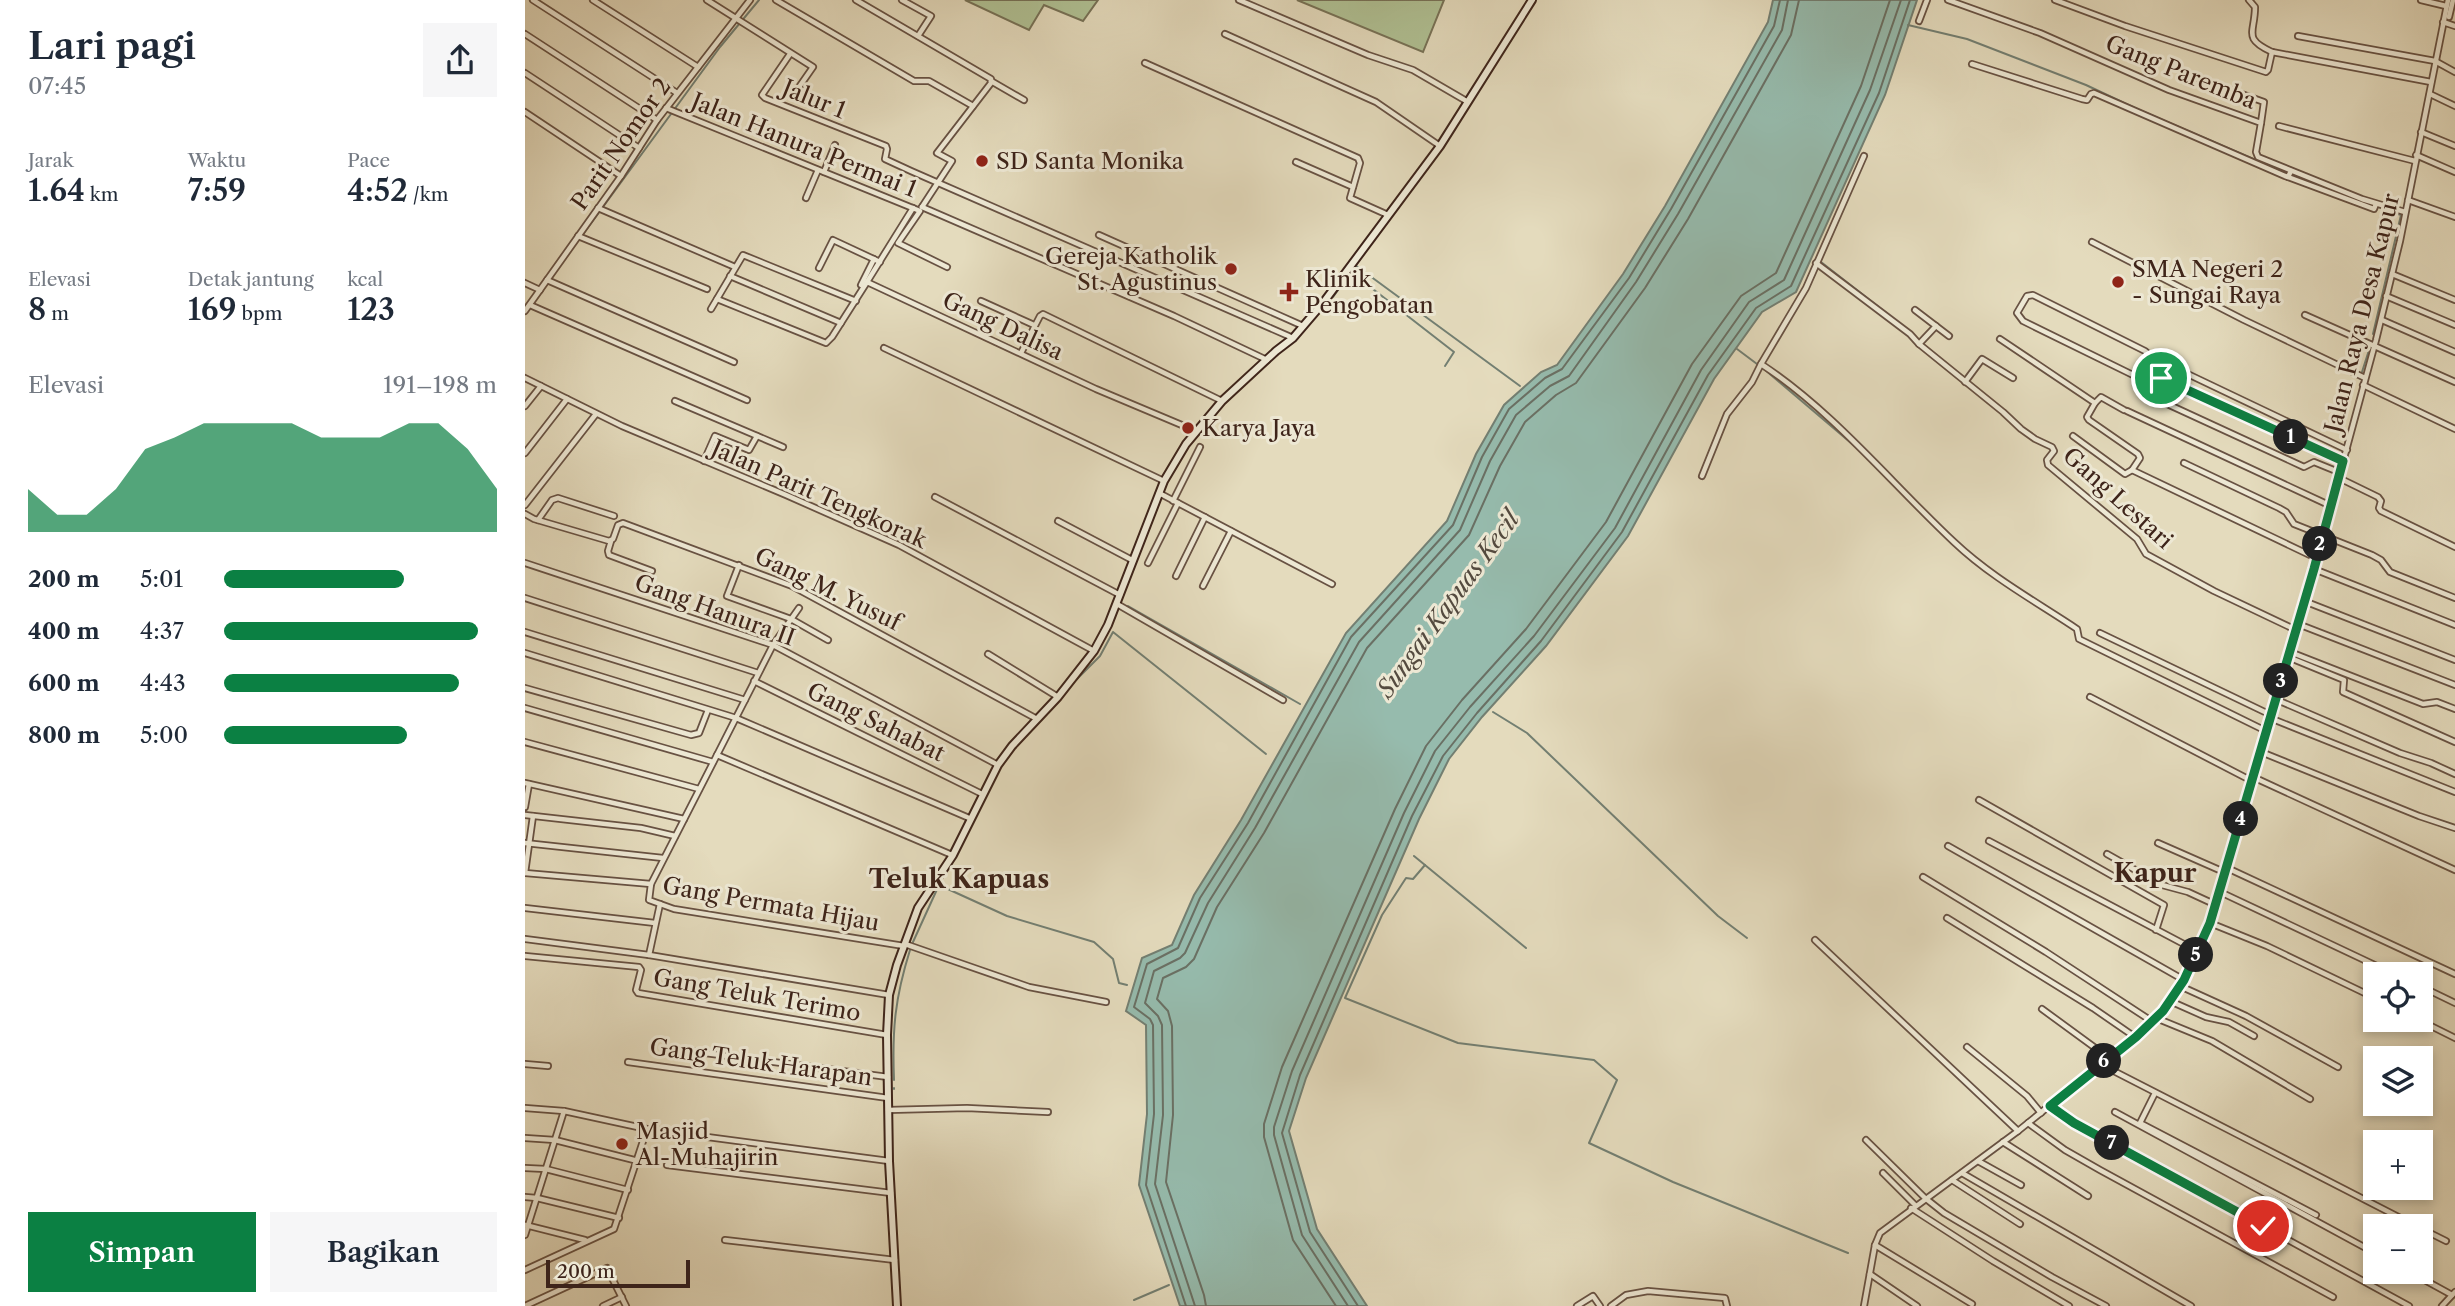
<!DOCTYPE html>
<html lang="id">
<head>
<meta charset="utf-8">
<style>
	body { margin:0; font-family:"Libre Caslon Text",serif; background:#f6f6f7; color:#1f2937; height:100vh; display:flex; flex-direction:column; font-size:26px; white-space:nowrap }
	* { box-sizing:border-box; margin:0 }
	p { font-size:23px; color:#747a83 }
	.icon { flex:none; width:38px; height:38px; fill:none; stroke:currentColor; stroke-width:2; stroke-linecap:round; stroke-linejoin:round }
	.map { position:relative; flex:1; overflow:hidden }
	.sheet { display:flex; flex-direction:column; background:#fff; width:525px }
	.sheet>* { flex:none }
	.fabs { position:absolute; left:1838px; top:962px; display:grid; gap:14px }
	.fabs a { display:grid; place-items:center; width:70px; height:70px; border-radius:0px; background:#fff; box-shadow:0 4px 10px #0003; font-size:35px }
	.scale { position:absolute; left:21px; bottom:18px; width:144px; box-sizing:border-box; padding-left:7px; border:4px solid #3e241a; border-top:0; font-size:19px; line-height:24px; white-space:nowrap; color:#3e241a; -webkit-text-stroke:5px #ede8d4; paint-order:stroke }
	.pin { position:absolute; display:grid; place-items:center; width:60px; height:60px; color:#fff; margin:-30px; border:4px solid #fff; border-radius:50%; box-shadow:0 2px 7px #0007 }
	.km { position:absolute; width:35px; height:35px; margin:-18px; border-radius:50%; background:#222; color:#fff; font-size:19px; line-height:35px; text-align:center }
	.round { display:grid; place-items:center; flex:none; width:74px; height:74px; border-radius:0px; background:#f6f6f7 }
	.headline { display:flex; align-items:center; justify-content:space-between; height:119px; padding:0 28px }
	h1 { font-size:38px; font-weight:600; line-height:52px }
	.metrics { display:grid; grid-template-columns:repeat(3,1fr); gap:10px; height:119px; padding:7px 28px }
	.metrics div { display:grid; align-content:center }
	.metrics b { font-size:30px; font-weight:600 }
	.metrics small { font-size:19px; font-weight:400 }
	.metrics p { font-size:19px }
	.chart { height:196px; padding:14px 28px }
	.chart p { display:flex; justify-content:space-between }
	.chart svg { width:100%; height:126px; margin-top:7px; fill:#0b8043; opacity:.7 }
	.button { display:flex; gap:14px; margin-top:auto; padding:14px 28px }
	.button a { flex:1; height:80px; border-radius:0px; background:#0b8043; color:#fff; font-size:28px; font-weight:600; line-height:80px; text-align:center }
	.button a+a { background:#f6f6f7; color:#1f2937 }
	ul { padding:0 28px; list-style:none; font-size:23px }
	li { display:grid; grid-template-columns:112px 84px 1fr; align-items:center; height:52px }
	li i { height:18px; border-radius:9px; background:#0b8043 }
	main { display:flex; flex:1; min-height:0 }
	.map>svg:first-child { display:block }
	.green { fill:#b0c194; stroke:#777257; stroke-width:2 }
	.water { fill:#96bbad; stroke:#737f72; stroke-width:2 }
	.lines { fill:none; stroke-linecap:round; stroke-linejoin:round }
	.shore { stroke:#6a7064; stroke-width:2 }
	.stream { stroke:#737f72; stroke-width:2 }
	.minor-casing { stroke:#685243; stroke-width:8 }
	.secondary-casing { stroke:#3e241a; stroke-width:10 }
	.minor { stroke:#ede8d4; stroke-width:4.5 }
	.secondary { stroke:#ede8d4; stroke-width:6 }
	.route-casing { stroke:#fff; stroke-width:14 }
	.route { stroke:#0b8043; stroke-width:9 }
	.poi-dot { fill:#8f2418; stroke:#ede8d4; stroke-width:2.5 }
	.labels { text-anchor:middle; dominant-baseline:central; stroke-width:6; stroke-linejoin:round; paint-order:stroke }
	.street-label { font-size:23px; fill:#3e241a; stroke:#ede8d4 }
	.poi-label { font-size:23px; fill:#3e241a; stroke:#ede8d4; text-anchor:start }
	.water-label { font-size:24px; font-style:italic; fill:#544a3f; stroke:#ede8d4 }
	.quarter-label { font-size:26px; font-weight:bold; fill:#3e241a; stroke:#ede8d4 }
</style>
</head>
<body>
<main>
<section class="sheet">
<div class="headline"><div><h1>Lari pagi</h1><p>07:45</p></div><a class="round"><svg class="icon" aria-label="share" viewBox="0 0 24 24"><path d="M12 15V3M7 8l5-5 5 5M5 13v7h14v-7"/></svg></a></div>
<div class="metrics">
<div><p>Jarak</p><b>1.64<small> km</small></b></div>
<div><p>Waktu</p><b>7:59</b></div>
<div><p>Pace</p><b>4:52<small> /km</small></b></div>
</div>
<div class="metrics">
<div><p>Elevasi</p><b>8<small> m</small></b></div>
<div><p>Detak jantung</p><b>169<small> bpm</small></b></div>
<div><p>kcal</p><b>123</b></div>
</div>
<div class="chart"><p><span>Elevasi</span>191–198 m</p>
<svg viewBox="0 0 160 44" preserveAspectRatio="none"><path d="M0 44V29L10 38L20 38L30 29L40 15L50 11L60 6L70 6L80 6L90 6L100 11L110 11L120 11L130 6L140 6L150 15L160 29V44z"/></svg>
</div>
<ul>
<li><b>200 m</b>5:01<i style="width:66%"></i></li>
<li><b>400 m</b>4:37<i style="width:93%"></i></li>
<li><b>600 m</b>4:43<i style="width:86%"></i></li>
<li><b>800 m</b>5:00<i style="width:67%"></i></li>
</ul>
<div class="button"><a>Simpan</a><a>Bagikan</a></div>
</section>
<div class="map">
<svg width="1930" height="1306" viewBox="0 0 1930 1306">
	<rect width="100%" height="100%" fill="#e4dbbd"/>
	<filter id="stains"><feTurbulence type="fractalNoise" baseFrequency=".00286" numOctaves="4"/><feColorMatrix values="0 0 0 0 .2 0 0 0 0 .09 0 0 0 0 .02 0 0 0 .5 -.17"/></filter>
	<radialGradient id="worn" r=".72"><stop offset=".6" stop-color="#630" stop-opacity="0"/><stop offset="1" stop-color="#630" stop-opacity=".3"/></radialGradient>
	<g class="green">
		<polygon points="440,0 573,0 558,21 519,5 504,30"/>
		<polygon points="772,0 919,0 898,52"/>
	</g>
	<polygon class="water" points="1248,0 1392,0 1360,95 1271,292 1237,312 1189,379 1103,536 1021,646 957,717 924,759 894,819 781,1078 764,1131 792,1229 842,1306 655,1306 614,1185 622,1114 621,1025 601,1011 617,958 647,945 669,895 716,820 821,633 922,521 951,454 979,405 1016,372 1032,365 1098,274 1140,206 1243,22"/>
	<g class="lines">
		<g class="shore">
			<polyline points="661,1306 621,1185 629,1114 628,1025 625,1019 609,1007 622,964 653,948 675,898 723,823 826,637 928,525 957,457 984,409 1020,378 1037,369 1104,278 1146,209 1249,26 1255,0"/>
			<polyline points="670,1306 630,1184 638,1115 637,1025 633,1016 620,1003 629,971 655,958 660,953 683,903 730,828 834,642 935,530 965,461 991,415 1025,386 1044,376 1111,282 1153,214 1257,30 1263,0"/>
			<polyline points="681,1306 679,1295 641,1182 648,1115 647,1026 643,1011 632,999 638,978 661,967 669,959 692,907 739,833 842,648 944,535 975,466 1000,422 1031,395 1051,383 1120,288 1163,219 1266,35 1274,0"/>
			<polyline points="811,1306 768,1240 739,1137 739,1124 757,1067 870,809 901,746 937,700 1001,629 1081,522 1167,364 1216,296 1251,273 1336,86 1365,0"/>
			<polyline points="823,1306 777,1235 749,1135 749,1127 767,1071 879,813 910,751 945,707 1009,636 1090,528 1176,370 1224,302 1259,280 1345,90 1376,0"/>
			<polyline points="833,1306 785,1232 757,1133 775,1075 887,816 918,756 952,713 1016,641 1097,532 1183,375 1231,308 1266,286 1354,93 1385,0"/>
		</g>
		<g class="stream">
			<polyline points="1383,25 1442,39 1561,85 1612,109 1761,173"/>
			<polyline points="1769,176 1784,183"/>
			<polyline points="1799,188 1876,215 1848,334"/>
			<polyline points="56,237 195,47 234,0"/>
			<polyline points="1296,262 1364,315"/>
			<polyline points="830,265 995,386"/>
			<polyline points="826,272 929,352 920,366"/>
			<polyline points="820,280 827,269"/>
			<polyline points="808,297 816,286"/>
			<polyline points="1399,345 1422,364"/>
			<polyline points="1212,349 1232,364"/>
			<polyline points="1239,369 1339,454"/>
			<polyline points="1837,372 1845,347"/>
			<polyline points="603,606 775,704"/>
			<polyline points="551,680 575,656 588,632 741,754"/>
			<polyline points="968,712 1002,733 1193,916 1222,938"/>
			<polyline points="889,856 1001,948"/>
			<polyline points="900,865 888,879 881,878 857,915 820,998 933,1043 1069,1060 1092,1080 1064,1143 1148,1182 1323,1253"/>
			<polyline points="388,942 414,885 482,916 569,942 588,959 594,983 602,985"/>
			<path d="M369 1080C367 1029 370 998 385 950"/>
			<polyline points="369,1088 369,1089"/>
			<polyline points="609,1300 644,1285"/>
		</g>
		<g class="minor-casing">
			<g id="minor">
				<polyline points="8,0 152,93"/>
				<polyline points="68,0 173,67"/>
				<polyline points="182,0 288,67 272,90"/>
				<polyline points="251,0 389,81 404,81 448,106"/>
				<polyline points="331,0 466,79 466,83 412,153 427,161 397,207"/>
				<polyline points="377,0 406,16 393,36"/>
				<polyline points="714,0 843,55 888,70 943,102"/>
				<polyline points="1423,0 1515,33 1644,90 1736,123 1731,152 1733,157 1837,199 1880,212"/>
				<polyline points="1530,0 1600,26 1741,72 1743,70 1747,52"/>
				<path d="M1724 0 1730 7C1730 33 1717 38 1747 52L1906 82"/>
				<polyline points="1896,0 1921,6"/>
				<polyline points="1924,17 1928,0"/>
				<polyline points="1394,21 1402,0"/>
				<polyline points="1918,22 1930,26"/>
				<polyline points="0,34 132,120"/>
				<polyline points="700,34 851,102 915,146"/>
				<polyline points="1773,36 1910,61 1930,72"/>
				<polyline points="265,54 237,95 240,98 361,146 362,149 360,159 386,171 768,338"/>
				<polyline points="620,63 833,158 835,163 825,198 863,215"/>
				<polyline points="1447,64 1557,99 1562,100 1566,94 1569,93 1760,176 1763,177 1766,171"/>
				<polyline points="0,73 114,148"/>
				<polyline points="1669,77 1739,102 1736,123"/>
				<polyline points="466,81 499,100"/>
				<polyline points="1905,94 1930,106"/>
				<polyline points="141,108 395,211 373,243 422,267"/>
				<polyline points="0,112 96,176"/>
				<polyline points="1754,126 1890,161"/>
				<polyline points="1896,132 1930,146"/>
				<polyline points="1891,155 1930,172"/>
				<path d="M1339 156 1281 288 1236 364C1309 412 1366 483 1429 542 1466 577 1510 601 1552 629L1554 639 1741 731"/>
				<polyline points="771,162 828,187"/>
				<polyline points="299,172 310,145"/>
				<polyline points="1763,177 1849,209 1851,204"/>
				<polyline points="281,198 293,170"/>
				<polyline points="1883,200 1930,217"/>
				<polyline points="397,207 649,316 742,360"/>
				<polyline points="73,208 210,267"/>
				<polyline points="574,235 778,326"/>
				<polyline points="53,236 182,289"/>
				<polyline points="1567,242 1719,320 1840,378"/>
				<polyline points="1291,263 1385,334 1394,344 1478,412 1496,429 1510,439 1527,447 1529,451 1522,460 1523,465 1612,539 1621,554 1689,591 1771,630"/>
				<polyline points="294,268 308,240 355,262"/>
				<polyline points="1867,274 1930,300"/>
				<polyline points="205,276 316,323"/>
				<polyline points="22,280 209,362"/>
				<polyline points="342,282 388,208"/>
				<polyline points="0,283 15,290"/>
				<polyline points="336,285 349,259"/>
				<polyline points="1861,296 1930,325"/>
				<polyline points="192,299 301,343 307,337 342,282 571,389 671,431"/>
				<polyline points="456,301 509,325"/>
				<polyline points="5,305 222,400"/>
				<polyline points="186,309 218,255 331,301"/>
				<polyline points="1390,310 1424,336"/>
				<polyline points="0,311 96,176 132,120 225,0"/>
				<polyline points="1780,315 1930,382"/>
				<polyline points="1857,320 1930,352"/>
				<polyline points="1475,339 1570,403"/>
				<polyline points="1394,344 1411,326"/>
				<polyline points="359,348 639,481"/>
				<polyline points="496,353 515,316 518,314 697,401"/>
				<polyline points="1627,357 1617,375 1610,376 1498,321 1492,313 1502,296 1508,295 1620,351 1627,357 1822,450"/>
				<polyline points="0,378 97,426 261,495 374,545 569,651"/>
				<polyline points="1636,378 1819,461"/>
				<polyline points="1440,382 1457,359 1488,378"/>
				<polyline points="1838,385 1930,429"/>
				<polyline points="1614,391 1779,467 1789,462 1816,473"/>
				<polyline points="150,401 258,447"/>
				<polyline points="0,406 16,386"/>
				<polyline points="1599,410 1576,397 1570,403 1562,417 1564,420 1613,454 1615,458 1607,470"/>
				<polyline points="1602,411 1806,506"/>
				<polyline points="1548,436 1600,474 1607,470 1791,558"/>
				<polyline points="0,453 42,399"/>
				<polyline points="179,461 190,436 224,450 232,436"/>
				<polyline points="1659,463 1754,508 1761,512 1769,524 1847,555 1856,560 1865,572 1930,598"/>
				<polyline points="1177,476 1202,414 1227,382 1236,364"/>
				<polyline points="1814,478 1853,497 1856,501 1854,508 1856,511 1930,547"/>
				<polyline points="634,493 807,584"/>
				<polyline points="410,497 595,595"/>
				<polyline points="648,501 675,447"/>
				<polyline points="0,505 71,414"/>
				<polyline points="0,514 9,519 84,541 88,539 93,525 98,523 267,586 512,719"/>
				<polyline points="13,520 27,500 33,498 89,516"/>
				<polyline points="533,521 607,560"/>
				<polyline points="86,541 83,551 84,555 127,571"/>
				<polyline points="0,563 248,645 473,765"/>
				<polyline points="623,563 653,503"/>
				<polyline points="214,565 202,596 266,619 303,640"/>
				<polyline points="1789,569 1930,625"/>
				<polyline points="651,576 680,517"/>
				<polyline points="678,586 706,531"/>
				<polyline points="0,598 233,673"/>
				<polyline points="1779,601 1930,660"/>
				<polyline points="592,604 758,700"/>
				<polyline points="1773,624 1930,685"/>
				<polyline points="0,632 220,700"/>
				<polyline points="1575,633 1746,715"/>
				<polyline points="1765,652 1898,704 1912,702 1930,709"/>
				<polyline points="0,653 211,718 444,818"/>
				<polyline points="463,654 533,697"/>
				<polyline points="1763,657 1819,680 1818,692 1930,742"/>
				<polyline points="229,681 457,794"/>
				<polyline points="0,688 166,735 174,733 183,710"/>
				<polyline points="1565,697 1727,781"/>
				<polyline points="1750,699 1875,753 1906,763 1930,774"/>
				<polyline points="0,708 188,762"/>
				<polyline points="1745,718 1930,792"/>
				<polyline points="0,742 174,789"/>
				<polyline points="1736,752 1894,816 1930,828"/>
				<polyline points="192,755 248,645 274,608"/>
				<polyline points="1728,777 1930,870"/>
				<polyline points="0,783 159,819"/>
				<polyline points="1454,800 1639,905 1631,930"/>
				<polyline points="0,807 4,784"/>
				<polyline points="0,815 116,828 150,836"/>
				<polyline points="1464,841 1672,951"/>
				<polyline points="0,843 138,858"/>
				<polyline points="1633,843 1699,872"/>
				<polyline points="1423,846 1659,980"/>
				<polyline points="1582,854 1637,885 1663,892 1689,904"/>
				<polyline points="1700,867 1930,974"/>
				<polyline points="0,873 126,884 192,755 427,855"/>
				<polyline points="0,873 8,816"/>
				<polyline points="1398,877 1521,952 1628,1022"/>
				<polyline points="126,884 124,900 149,909 379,946"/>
				<polyline points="1693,891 1871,975"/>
				<polyline points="135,904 124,955 364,995"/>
				<polyline points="0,908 130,923"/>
				<polyline points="1422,918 1568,1008 1610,1037"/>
				<polyline points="1685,923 1742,946 1850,998"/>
				<polyline points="0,939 124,955"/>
				<polyline points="1290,940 1493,1131"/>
				<polyline points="380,944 504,987 581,1002"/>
				<polyline points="0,956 114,967 116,970 111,990 113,993 362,1035"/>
				<polyline points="1655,986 1721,1016 1813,1067"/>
				<polyline points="1895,986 1930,1003"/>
				<polyline points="1645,1001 1681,1017 1704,1022 1729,1036"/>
				<polyline points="1517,1009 1584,1058"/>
				<polyline points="1631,1018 1687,1041 1785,1099"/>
				<polyline points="1894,1020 1930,1038"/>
				<polyline points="1442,1047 1502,1096 1516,1113"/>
				<polyline points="149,1049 363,1077"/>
				<polyline points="103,1062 363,1098"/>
				<polyline points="0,1064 23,1066"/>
				<polyline points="1575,1064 1893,1227"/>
				<polyline points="1630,1093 1615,1123 1791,1215"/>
				<polyline points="1525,1106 1549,1123 1884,1306"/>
				<polyline points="0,1108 39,1111 122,1129 364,1161"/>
				<polyline points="363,1110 442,1108 523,1112"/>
				<polyline points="1590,1112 1850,1253"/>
				<polyline points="1503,1123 1540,1150 1575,1170 1808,1297"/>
				<polyline points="0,1138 30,1140 113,1161"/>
				<polyline points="1341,1140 1400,1198 1419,1213 1527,1277 1581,1306"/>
				<polyline points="1478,1142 1563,1196"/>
				<polyline points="1453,1161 1496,1185"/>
				<polyline points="142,1165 366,1193"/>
				<polyline points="0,1168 21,1169 103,1190"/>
				<polyline points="1358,1173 1390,1205"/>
				<polyline points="1437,1173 1666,1306"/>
				<polyline points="1427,1180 1495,1224"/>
				<polyline points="0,1197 12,1198 94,1218"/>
				<polyline points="1386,1208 1468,1261 1544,1306"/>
				<polyline points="0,1225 60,1240"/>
				<polyline points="1895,1228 1921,1241"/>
				<polyline points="0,1235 39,1111"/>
				<polyline points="200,1240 370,1260"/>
				<polyline points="1350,1245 1447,1304"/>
				<polyline points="0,1270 89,1229 122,1129"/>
				<polyline points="1885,1272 1927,1295"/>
				<polyline points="1345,1274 1392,1306"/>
				<polyline points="0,1306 82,1268 101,1306"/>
				<polyline points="78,1306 97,1297"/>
				<polyline points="1052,1306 1068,1296 1075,1306"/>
				<polyline points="1086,1306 1101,1295 1123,1291 1200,1298 1202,1306"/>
				<polyline points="1339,1306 1350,1245 1355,1233 1493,1131 1610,1037 1638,1011 1667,964 1685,923 1732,764 1789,569 1851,340 1875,241 1923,0"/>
				<polyline points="1917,1306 1930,1292"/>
			</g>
		</g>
		<g class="secondary-casing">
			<polyline id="secondary" points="372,1306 364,1161 362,1035 364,995 372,965 393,908 428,855 473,765 487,746 533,697 569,651 583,625 639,481 661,444 697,401 751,351 768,338 798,303 915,146 1007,0"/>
		</g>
		<use href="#minor" class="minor"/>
		<use href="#secondary" class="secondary"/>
	</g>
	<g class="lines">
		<g class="route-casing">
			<polyline id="route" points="1636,378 1818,461 1789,569 1685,923 1659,980 1638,1011 1611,1037 1525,1106 1549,1123 1738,1226"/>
		</g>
		<use href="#route" class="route"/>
	</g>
	<g class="poi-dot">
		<circle cx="457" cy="161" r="7"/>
		<circle cx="706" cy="269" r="7"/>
		<circle cx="1593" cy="282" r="7"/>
		<path d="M760.5 281.5h7v7h7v7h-7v7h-7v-7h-7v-7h7z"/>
		<circle cx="663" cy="428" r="7"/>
		<circle cx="97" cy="1144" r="7"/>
	</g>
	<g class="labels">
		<g class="street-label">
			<text transform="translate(1656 72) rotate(22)">Gang Paremba</text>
			<text transform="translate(289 99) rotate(22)">Jalur 1</text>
			<text transform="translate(96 144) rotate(-55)">Parit Nomor 2</text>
			<text transform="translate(279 145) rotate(22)">Jalan Hanura Permai 1</text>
			<text transform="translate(1837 313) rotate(-76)">Jalan Raya Desa Kapur</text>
			<text transform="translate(478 326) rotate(25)">Gang Dalisa</text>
			<text transform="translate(294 494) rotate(24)">Jalan Parit Tengkorak</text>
			<text transform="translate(1593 498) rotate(42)">Gang Lestari</text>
			<text transform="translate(303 589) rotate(26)">Gang M. Yusuf</text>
			<text transform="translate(190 610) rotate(20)">Gang Hanura II</text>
			<text transform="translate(351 722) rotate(26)">Gang Sahabat</text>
			<text transform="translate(246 904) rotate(10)">Gang Permata Hijau</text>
			<text transform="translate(232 995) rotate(10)">Gang Teluk Terimo</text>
			<text transform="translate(236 1062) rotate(8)">Gang Teluk Harapan</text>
		</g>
		<g class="poi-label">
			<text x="471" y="161">SD Santa Monika</text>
			<text x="692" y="256" text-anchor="end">Gereja Katholik<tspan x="692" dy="26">St. Agustinus</tspan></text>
			<text x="1607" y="269">SMA Negeri 2<tspan x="1607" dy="26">- Sungai Raya</tspan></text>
			<text x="780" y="279">Klinik<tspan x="780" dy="26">Pengobatan</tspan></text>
			<text x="677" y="428">Karya Jaya</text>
			<text x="111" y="1131">Masjid<tspan x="111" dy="26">Al-Muhajirin</tspan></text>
		</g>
		<g class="water-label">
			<text transform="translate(923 604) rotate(-54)">Sungai Kapuas Kecil</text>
		</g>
		<g class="quarter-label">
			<text x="1630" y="873">Kapur</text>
			<text x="434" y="879">Teluk Kapuas</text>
		</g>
	</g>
	<rect width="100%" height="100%" filter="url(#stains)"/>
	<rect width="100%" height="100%" fill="url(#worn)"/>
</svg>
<div class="fabs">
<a><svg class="icon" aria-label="locate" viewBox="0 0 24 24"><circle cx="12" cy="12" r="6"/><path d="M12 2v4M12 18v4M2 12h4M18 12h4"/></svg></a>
<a><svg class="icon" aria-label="layers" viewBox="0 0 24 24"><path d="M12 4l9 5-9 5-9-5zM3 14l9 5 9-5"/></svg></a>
<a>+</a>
<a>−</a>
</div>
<div class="scale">200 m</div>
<div class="pin" style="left:1636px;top:378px;background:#1e9e55"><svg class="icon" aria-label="arrive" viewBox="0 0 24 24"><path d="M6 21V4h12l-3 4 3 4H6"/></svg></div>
<div class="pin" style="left:1738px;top:1226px;background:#d93025"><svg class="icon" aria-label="check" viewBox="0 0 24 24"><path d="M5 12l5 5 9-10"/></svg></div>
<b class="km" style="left:1766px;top:437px">1</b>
<b class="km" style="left:1795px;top:544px">2</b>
<b class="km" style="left:1756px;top:681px">3</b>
<b class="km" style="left:1716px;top:819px">4</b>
<b class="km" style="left:1671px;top:955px">5</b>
<b class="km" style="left:1579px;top:1061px">6</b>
<b class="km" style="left:1587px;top:1143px">7</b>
</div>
</main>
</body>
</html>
